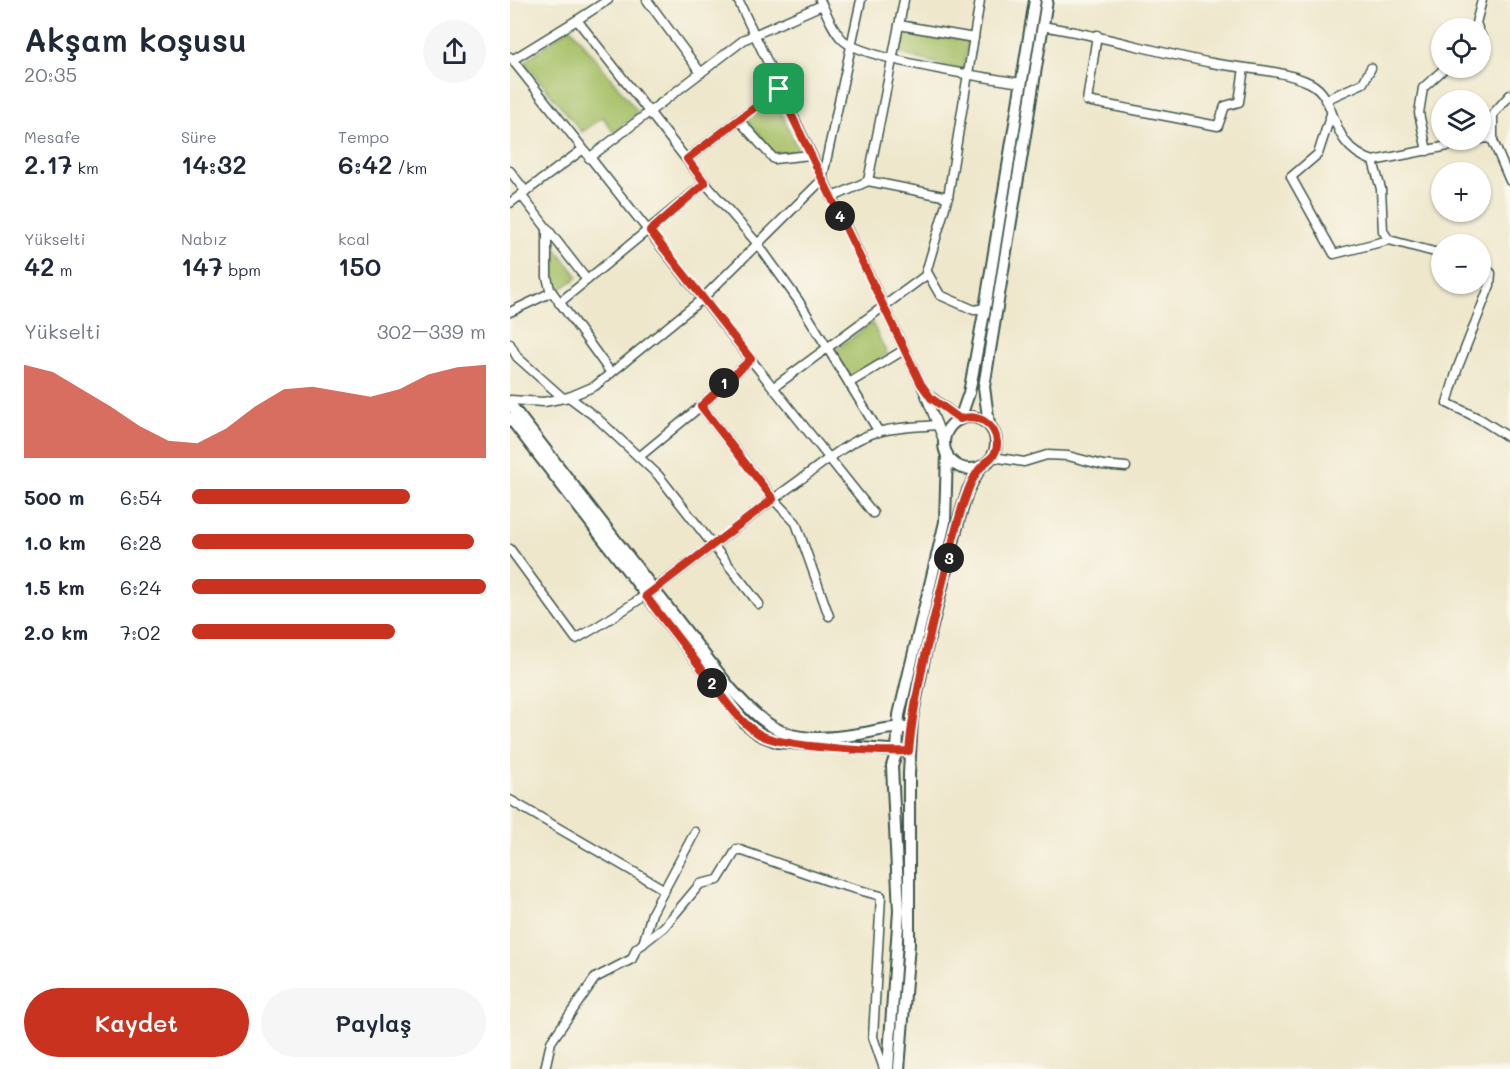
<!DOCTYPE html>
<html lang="tr">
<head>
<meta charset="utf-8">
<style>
	body { margin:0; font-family:Mali,sans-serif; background:#f6f6f7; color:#1f2937; height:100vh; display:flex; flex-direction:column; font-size:22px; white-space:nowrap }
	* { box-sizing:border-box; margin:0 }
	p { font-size:20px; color:#747a83 }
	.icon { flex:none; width:33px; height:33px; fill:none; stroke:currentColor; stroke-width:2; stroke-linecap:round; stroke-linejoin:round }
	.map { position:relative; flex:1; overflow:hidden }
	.sheet { display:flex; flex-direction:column; background:#fff; width:510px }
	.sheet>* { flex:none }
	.controls { position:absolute; left:921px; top:18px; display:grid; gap:12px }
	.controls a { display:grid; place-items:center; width:60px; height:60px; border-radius:50%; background:#fff; box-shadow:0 2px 4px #0004; font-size:30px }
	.pin { position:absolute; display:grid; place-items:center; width:51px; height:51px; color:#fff; margin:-26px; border-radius:12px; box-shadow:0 3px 9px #0006 }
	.km { position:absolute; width:30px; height:30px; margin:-15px; border-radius:50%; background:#222; color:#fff; font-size:16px; line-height:30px; text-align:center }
	.round { display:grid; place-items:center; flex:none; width:63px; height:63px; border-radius:32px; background:#f6f6f7 }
	.head { display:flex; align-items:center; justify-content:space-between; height:102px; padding:0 24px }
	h1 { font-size:33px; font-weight:600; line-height:45px }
	.stats { display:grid; grid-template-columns:repeat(3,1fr); gap:9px; height:102px; padding:6px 24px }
	.stats div { display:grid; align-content:center }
	.stats b { font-size:26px; font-weight:600 }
	.stats small { font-size:16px; font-weight:400 }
	.stats p { font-size:16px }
	.chart { height:168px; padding:12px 24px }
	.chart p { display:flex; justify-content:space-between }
	.chart svg { width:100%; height:108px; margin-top:6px; fill:#c8321e; opacity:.7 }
	.cta { display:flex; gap:12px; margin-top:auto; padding:12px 24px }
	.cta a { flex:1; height:69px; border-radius:36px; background:#c8321e; color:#fff; font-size:24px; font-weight:600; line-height:69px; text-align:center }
	.cta a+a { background:#f6f6f7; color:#1f2937 }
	ul { padding:0 24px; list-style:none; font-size:20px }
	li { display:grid; grid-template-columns:96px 72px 1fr; align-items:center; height:45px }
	li i { height:15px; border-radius:8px; background:#c8321e }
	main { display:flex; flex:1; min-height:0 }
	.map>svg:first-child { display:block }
	.green { fill:#a5bf65; stroke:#627e4c; stroke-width:1.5 }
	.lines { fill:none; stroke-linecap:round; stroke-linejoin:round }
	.minor-casing { stroke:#3e564b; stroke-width:11 }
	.major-casing { stroke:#3e564b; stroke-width:14 }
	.minor { stroke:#fff; stroke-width:8 }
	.major { stroke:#fff; stroke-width:10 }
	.route-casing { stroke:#fff; stroke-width:12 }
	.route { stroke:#c8321e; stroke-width:8 }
</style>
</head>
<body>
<main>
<section class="sheet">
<div class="head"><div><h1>Akşam koşusu</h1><p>20:35</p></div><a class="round"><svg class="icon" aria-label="share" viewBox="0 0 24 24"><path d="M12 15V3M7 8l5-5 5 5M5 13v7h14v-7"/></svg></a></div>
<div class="stats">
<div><p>Mesafe</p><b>2.17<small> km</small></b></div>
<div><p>Süre</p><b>14:32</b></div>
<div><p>Tempo</p><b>6:42<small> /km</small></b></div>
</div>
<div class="stats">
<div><p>Yükselti</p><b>42<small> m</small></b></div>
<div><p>Nabız</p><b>147<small> bpm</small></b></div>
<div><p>kcal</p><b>150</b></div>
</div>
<div class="chart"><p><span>Yükselti</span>302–339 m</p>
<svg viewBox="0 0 160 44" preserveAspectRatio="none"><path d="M0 44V6L10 9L20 16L30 23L40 31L50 37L60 38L70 32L80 23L90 16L100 15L110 17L120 19L130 16L140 10L150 7L160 6V44z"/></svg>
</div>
<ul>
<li><b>500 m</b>6:54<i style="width:74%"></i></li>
<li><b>1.0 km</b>6:28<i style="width:96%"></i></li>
<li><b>1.5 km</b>6:24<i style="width:100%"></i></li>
<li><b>2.0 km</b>7:02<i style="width:69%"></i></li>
</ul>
<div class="cta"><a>Kaydet</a><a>Paylaş</a></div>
</section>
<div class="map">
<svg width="1000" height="1069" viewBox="0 0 1000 1069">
	<rect width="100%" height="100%" fill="#fbf7ec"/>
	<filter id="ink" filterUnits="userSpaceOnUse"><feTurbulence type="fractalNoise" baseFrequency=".0167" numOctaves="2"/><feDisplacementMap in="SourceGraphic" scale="12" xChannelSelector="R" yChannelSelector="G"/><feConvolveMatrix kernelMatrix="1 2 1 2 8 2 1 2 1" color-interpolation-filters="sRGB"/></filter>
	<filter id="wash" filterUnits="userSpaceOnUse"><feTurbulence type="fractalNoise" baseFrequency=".008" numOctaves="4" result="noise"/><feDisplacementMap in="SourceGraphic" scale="24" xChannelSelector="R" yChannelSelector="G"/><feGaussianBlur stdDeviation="1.35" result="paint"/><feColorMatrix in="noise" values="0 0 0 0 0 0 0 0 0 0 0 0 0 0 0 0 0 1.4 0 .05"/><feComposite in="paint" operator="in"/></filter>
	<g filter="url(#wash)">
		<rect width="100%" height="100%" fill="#eee7cc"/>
		<g class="green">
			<polygon points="60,27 128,112 104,133 93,117 72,132 14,62"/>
			<polygon points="392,29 458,41 453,70 390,54"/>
			<polygon points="264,97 289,152 263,153 237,119"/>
			<polygon points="45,247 68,277 49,290 44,284 40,249"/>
			<polygon points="362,323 377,354 341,378 324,351"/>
		</g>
	</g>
	<g filter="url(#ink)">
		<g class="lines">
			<g class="minor-casing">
				<g id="minor">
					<polyline points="98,0 67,20 195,183 247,243 288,300 369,432"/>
					<polyline points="137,0 191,73"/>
					<polyline points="228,0 411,384 434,442"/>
					<path d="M310 0C316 12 323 31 333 40 353 59 478 78 511 83"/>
					<polyline points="389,25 464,38"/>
					<path d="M532 26C590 35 645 52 702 63 733 69 771 69 800 83 831 99 815 144 863 161L968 140"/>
					<polyline points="968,28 966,23 972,0"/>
					<polyline points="970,34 973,41 970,42"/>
					<polyline points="587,35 577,101 708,126 715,106 729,102 734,68"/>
					<polyline points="0,57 363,513"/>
					<polyline points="2,60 67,20"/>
					<polyline points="815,100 853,83 861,68"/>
					<polyline points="821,114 808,154 781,177 824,254 879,240"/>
					<polyline points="228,119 264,159 300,155"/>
					<polyline points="970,139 980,138 983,141 1000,181"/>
					<polyline points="983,141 983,114 1000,95"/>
					<polyline points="917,151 909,113 913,88 935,68"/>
					<polyline points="79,158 235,39 312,5"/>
					<polyline points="177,159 269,89"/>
					<polyline points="863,161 871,189 873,231 879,240 932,254"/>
					<polyline points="0,171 16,192"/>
					<polyline points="358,181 394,0"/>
					<polyline points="11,195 77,280"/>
					<polyline points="321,198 358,181 438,197"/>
					<polyline points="0,203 72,150"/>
					<polyline points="37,229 37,277 40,289 101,373"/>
					<polyline points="970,266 981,273 980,285 948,367 937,403 970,419 1000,438"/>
					<polyline points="417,272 430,295 464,310 475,308"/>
					<polyline points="49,303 195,183"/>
					<polyline points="0,312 42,292"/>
					<polyline points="0,344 7,357 53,398"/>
					<polyline points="339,383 394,350"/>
					<polyline points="264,387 415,276 438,197 470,0"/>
					<polyline points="418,394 450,419"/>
					<polyline points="59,397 87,418 148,475 249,604"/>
					<polyline points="0,400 34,402 59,397 85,386 192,299 312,180 351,0"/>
					<polyline points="191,406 265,501 286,523 319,616"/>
					<polyline points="129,457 191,406 241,359"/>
					<polyline points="483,457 514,462 537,455 558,456 593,465 616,467"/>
					<path d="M0 549 66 639C145 595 213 535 287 482 310 466 336 442 364 433 384 427 407 427 427 425"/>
					<polyline points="0,800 155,890"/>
					<polyline points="133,944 142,913 185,832"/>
					<polyline points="35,1069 41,1042 85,978 122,959 126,949 154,927 190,884 208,880 227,849 324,883 371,896 363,1037 374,1069"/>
				</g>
			</g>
			<g class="major-casing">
				<g id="major">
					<path d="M0 404 221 689C264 737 283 744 349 734 364 732 379 726 395 728"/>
					<circle cx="460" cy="443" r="26"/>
					<polyline points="0,418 235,723 250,735 268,742 392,751"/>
					<polyline points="450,419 459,393 475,308 525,0"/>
					<polyline points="479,424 474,387 537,0"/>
					<polyline points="378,1069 389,911 382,766 387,751 389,715 397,681 435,522 437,454"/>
					<polyline points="389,1069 399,944 399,774 402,719 415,654 449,519 458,490 470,468"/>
				</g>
			</g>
			<use href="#minor" class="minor"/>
			<use href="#major" class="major"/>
		</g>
	</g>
	<g class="lines" filter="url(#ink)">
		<g class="route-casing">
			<path id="route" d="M269 89 411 384 421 398 450 419C467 413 485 423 487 442 488 458 475 460 468 471 463 478 459 487 456 496 445 526 439 558 431 589 418 642 404 696 399 751 370 752 272 748 249 734 228 721 212 696 197 676 177 649 156 623 136 596L263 499 191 406 241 359 140 231 195 183 177 159Z"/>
		</g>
		<use href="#route" class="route"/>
	</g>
</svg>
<div class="controls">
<a><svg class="icon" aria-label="locate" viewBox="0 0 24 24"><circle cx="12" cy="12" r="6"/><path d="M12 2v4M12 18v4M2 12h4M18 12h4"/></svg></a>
<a><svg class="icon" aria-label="layers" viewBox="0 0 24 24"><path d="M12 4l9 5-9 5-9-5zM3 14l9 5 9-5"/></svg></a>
<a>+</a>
<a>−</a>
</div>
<div class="pin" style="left:269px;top:89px;background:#1e9e55"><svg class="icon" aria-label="arrive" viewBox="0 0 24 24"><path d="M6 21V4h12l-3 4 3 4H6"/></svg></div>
<b class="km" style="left:214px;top:383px">1</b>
<b class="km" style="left:202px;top:683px">2</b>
<b class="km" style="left:439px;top:558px">3</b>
<b class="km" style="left:330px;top:216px">4</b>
</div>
</main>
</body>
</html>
